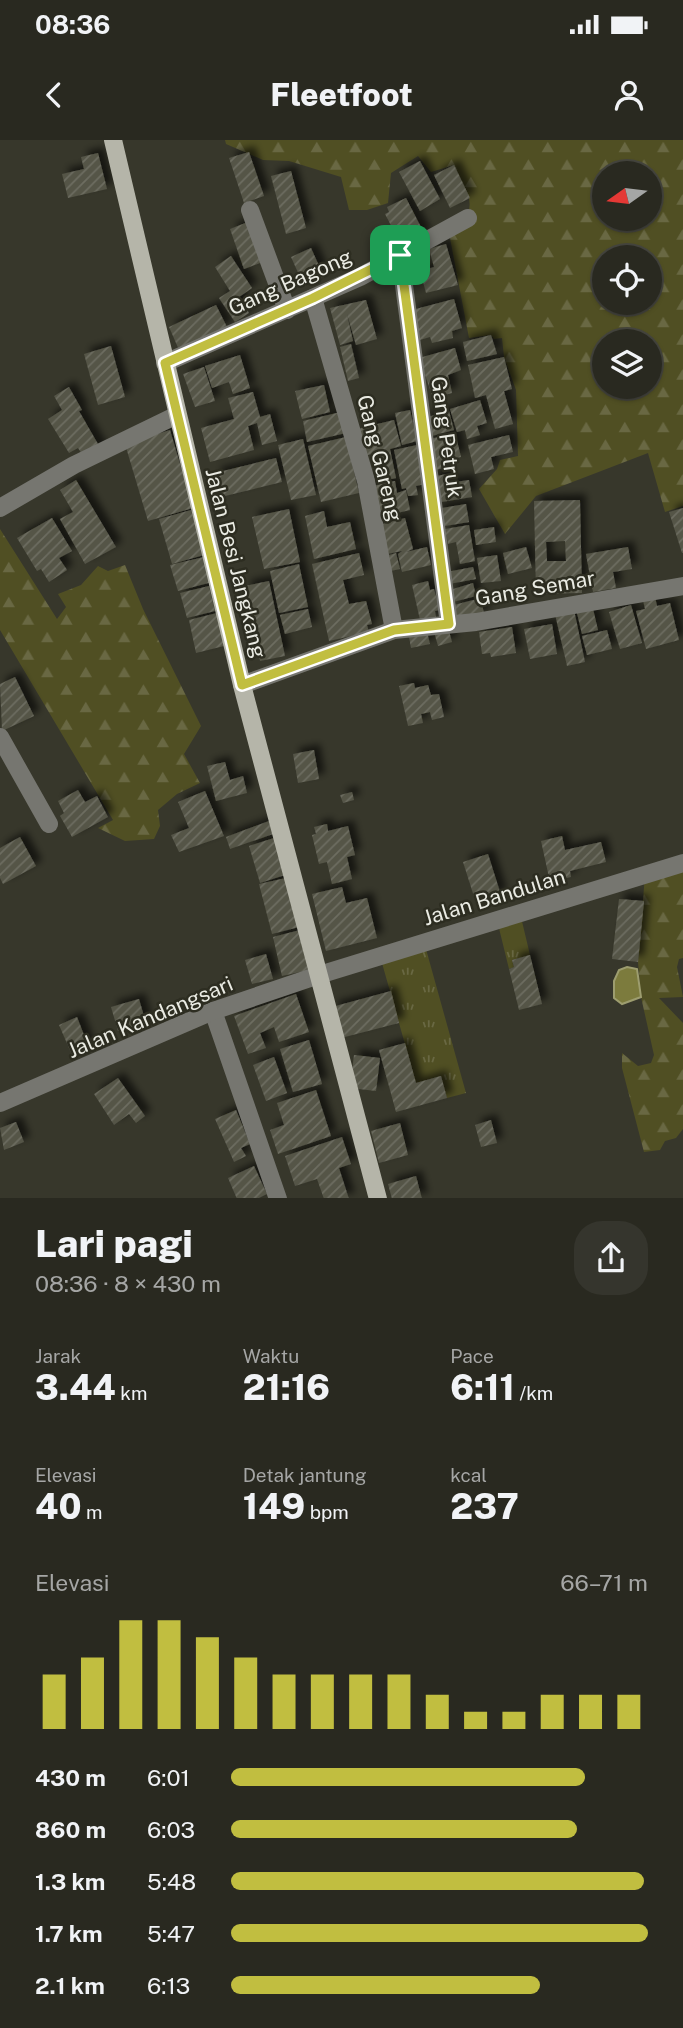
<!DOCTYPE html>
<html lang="id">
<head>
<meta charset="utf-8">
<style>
	body { margin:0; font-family:"Public Sans",sans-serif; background:#35352d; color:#f1f3f6; height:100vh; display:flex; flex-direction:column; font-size:26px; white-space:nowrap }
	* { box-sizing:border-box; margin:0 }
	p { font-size:23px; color:#a5a6a5 }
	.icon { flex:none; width:38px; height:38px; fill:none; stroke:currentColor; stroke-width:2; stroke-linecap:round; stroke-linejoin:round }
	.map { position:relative; height:1058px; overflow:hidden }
	.drawer { display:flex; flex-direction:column; background:#292920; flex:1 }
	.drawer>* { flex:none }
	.needle { width:46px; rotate:256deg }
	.buttons { position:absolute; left:592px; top:21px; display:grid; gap:14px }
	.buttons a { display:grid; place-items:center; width:70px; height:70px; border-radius:50%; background:#292920; box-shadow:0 2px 5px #0004,0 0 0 2px #45453e; font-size:35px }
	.pin { position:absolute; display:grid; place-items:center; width:60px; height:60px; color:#fff; margin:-30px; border-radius:14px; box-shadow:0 4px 10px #0006 }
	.round { display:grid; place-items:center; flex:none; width:74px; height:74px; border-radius:28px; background:#35352d }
	.summary { display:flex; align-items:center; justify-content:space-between; height:119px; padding:0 35px }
	h1 { font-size:38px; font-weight:800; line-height:52px }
	.metrics { display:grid; grid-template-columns:repeat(3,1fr); gap:10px; height:119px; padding:7px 35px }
	.metrics div { display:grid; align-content:center }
	.metrics b { font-size:35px; font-weight:800 }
	.metrics small { font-size:19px; font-weight:400 }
	.metrics p { font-size:19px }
	.chart { height:196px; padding:14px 35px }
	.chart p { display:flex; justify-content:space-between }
	.chart svg { width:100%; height:126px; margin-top:7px; stroke:#c1be40; stroke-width:6 }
	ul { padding:0 35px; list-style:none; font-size:23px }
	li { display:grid; grid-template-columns:112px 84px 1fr; align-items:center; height:52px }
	li i { height:18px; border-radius:9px; background:#c1be40 }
	.status { display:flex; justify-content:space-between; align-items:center; height:49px; padding:0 35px; background:#292920; direction:ltr }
	.status svg { height:19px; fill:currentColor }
	header { display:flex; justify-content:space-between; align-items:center; height:91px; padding:0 35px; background:#292920; font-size:32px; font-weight:800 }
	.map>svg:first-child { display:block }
	.grass { fill:url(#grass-tufts) }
	.forest { fill:url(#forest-firs); fill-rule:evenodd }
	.water { fill:#7c7b3d; stroke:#9d9d6f; stroke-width:2 }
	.building { fill:url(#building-hatch); fill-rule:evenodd; filter:url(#shadow) }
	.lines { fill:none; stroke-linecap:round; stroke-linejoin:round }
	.minor { stroke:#767670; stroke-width:18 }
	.major { stroke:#b5b5a9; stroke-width:18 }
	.route-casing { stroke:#fff; stroke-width:14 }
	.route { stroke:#c1be40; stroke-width:9 }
	.labels { text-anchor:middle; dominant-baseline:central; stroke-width:5; stroke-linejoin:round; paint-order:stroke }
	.street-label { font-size:21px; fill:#eaebe3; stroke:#2d2d21 }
</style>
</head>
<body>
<div class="status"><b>08:36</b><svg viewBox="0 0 49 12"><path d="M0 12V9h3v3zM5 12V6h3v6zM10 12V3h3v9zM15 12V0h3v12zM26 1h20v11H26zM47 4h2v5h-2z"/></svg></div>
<header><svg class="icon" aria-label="back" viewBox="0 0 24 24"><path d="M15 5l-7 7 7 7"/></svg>Fleetfoot<svg class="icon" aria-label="person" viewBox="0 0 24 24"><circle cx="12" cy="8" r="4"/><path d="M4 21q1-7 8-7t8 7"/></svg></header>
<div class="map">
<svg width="683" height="1059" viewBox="0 0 683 1059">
	<defs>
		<pattern id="grass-tufts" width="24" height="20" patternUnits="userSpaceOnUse" patternTransform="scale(1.75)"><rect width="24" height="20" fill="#504f23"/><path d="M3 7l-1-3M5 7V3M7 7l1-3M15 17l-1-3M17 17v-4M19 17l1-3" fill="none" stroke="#696843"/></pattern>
		<pattern id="forest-firs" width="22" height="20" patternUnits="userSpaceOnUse" patternTransform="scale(1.75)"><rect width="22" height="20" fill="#504f23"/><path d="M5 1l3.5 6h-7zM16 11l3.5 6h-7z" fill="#696843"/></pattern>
		<pattern id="building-hatch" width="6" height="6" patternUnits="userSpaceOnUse" patternTransform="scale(1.75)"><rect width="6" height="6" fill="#545447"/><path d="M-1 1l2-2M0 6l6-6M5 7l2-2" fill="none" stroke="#6d6d61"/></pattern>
		<filter id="shadow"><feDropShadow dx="6" dy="-6" stdDeviation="3.5" flood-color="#0009"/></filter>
	</defs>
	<rect width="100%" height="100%" fill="#37372b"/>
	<g class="grass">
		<polygon points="520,773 530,815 512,820 514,827 509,829 497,780"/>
		<polygon points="424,802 466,953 447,958 441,936 416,943 380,816"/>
	</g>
	<g class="forest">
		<path d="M225 0H683V366L665 372 648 313 536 356 505 394 479 349 497 329 500 320 518 316 516 250 504 217 502 198 494 199 491 195 469 198 450 98C479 66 472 62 454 25L431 32 418 16 391 33 388 63 367 70H349L341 37 289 21 263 20 226 4ZM604 33H649V79H604ZM604 117H649V163H604ZM604 201H649V247H604Z"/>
		<polygon points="0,389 57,479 66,467 58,454 81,445 98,426 108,431 125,425 143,469 201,586 184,614 200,643 177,654 158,670 160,686 154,699 125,701 98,688 113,680 0,490"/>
		<polygon points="683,723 683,818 679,819 677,827 683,857 659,858 683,883 683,989 676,998 665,1001 660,1010 644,1012 622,928 622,913 638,926 651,923 654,915 641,857 638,822 645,735"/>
	</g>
	<polygon class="water" points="627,827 637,829 641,857 622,864 614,858 614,841 619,830"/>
	<g class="building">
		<polygon points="249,12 264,56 244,63 229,18"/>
		<polygon points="98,13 107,49 68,58 62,34 84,29 81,17"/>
		<polygon points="420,21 440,59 420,71 399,32"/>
		<polygon points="454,25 470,58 450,68 434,35"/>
		<polygon points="291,31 306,88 286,94 271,36"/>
		<polygon points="406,58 425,95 409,104 405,97 399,101 385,74 389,72 387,67"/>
		<polygon points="248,82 263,122 244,129 230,89"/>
		<polygon points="446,104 458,145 426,153 420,131 434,127 429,109"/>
		<polygon points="311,108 324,137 304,146 291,117"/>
		<polygon points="231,116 252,148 239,157 249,173 235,182 219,158 230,151 215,127"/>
		<polygon points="454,159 462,188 452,191 453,198 432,203 430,197 420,200 412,170"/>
		<polygon points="366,160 377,199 356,205 347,174 353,201 340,205 330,168"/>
		<polygon points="216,165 227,187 179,210 169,187"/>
		<polygon points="491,195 497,214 467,221 463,202"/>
		<polygon points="351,204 359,238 348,241 340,207"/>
		<polygon points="111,206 125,257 98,265 84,214"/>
		<polygon points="455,208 461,230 448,235 452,253 433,258 419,218"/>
		<polygon points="240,215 250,248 233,254 229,242 212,248 205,226"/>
		<polygon points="504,217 512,249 504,251 513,284 495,289 486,255 475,258 468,225"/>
		<polygon points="204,227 215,261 195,267 183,234"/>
		<polygon points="324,245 330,272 302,279 295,251"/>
		<polygon points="69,247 82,270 79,271 102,311 86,320 78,308 69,313 48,279 62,270 54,256"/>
		<polygon points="253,252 260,277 270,274 277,301 262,305 257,283 248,286 254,310 210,322 201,288 234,279 228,258"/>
		<polygon points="480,260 487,283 477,286 480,295 467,299 465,290 457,292 450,269"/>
		<polygon points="410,270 417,301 402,305 395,273"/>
		<polygon points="449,271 454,290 428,297 424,278"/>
		<polygon points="341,272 346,293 307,302 303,281"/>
		<polygon points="394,280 401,306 390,309 396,338 378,342 372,314 364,316 357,289"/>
		<polygon points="170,290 193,368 148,381 125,304"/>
		<polygon points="455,293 461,317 442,321 444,328 435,330 426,300"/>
		<polygon points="509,295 513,312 491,317 494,329 475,334 468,305"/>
		<polygon points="346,297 359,353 321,362 308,306"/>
		<polygon points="303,299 316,355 291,360 278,305"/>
		<polygon points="417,305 425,344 416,346 418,355 408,356 406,348 402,349 394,310"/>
		<polygon points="276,318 282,342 221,357 215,333"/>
		<polygon points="447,334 449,343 469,340 472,357 435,363 431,337"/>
		<polygon points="76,340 116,407 85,424 60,379 73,372 60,350"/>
		<polygon points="395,341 397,353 406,350 410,370 375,378 367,347"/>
		<path d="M580 360 582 453 536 454 534 361ZM565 401 566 421H547L546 402Z"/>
		<polygon points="466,364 469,382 439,387 436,369"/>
		<polygon points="683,368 683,413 682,413 669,372"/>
		<polygon points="289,369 300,422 264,429 252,377"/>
		<polygon points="191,370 204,415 172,424 159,379"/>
		<polygon points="324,371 327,387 350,382 356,409 314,419 305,376"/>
		<polygon points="52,378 72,411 59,418 67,430 49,442 41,429 37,431 17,398"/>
		<polygon points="405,378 413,409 406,412 427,407 431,425 402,432 398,414 402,411 387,414 379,385"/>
		<polygon points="469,385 475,421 460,424 456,402 448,404 445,389"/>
		<polygon points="494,387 496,402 476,405 474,390"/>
		<polygon points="526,407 532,428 508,434 503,413"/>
		<polygon points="628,407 632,429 613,432 616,448 593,452 586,414"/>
		<polygon points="359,413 364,435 343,440 349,464 366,461 372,484 367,485 369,492 329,501 312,424"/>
		<polygon points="396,413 400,429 391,431 386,416"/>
		<polygon points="497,415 501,441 481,443 477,418"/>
		<polygon points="204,417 212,442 178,451 170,425"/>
		<polygon points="299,424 308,467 279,473 270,431"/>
		<polygon points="473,427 476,439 449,444 447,432"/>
		<polygon points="269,441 285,516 260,521 245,446"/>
		<polygon points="428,441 430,450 434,449 440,470 435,471 436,477 420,480 412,445"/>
		<polygon points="473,443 476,456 453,462 450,450"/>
		<polygon points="209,446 215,471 187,478 180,453"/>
		<polygon points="655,457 657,466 670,463 679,500 646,509 636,471 645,469 643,460"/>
		<polygon points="481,458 484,474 458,480 454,465"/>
		<polygon points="592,465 598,490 582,494 576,469"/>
		<polygon points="631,465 642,503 620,509 609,472"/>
		<polygon points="308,469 312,487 285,494 280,475"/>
		<polygon points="574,470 585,522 567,526 555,474"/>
		<polygon points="217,473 224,506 196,513 189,480"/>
		<polygon points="552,484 557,514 530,519 524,489"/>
		<polygon points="512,487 516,513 491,517 490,513 482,514 479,492"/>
		<polygon points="607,490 612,509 587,515 582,496"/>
		<polygon points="449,491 452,502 438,506 435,495"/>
		<polygon points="427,492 430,504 411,508 409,497"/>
		<polygon points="15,537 34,576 2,591 0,544"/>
		<polygon points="414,543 415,548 428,545 431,555 439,554 444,577 432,580 430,572 421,574 423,583 408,586 399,546"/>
		<polygon points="314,610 319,639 298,643 293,614"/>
		<polygon points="225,622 230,640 243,636 247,653 216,661 207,626"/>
		<polygon points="78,650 85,662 97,656 108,677 72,697 60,676 64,673 58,661"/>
		<polygon points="205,651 224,696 179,712 171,695 189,688 178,662"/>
		<polygon points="352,652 354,660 343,663 340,655"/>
		<polygon points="269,681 273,694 230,709 226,697"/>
		<polygon points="327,684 328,691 348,686 355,715 347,717 352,739 332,744 327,722 319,724 312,695 316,694 314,687"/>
		<polygon points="562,696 565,710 601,702 606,722 570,731 571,737 550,742 541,701"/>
		<polygon points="20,697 36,726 3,744 0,738 0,708"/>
		<polygon points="274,698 285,735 260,743 249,706"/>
		<polygon points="488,714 501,755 476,763 463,722"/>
		<polygon points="286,738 299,787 272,794 259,744"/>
		<polygon points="342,747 346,763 367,758 377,798 326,811 312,754"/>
		<polygon points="619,759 644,761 638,822 612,819"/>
		<polygon points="300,790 309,830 282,836 273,797"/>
		<polygon points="266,814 273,839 252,844 245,820"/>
		<polygon points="530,815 542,864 519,870 509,829 514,827 512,820"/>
		<polygon points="391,851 399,883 341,898 332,867"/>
		<polygon points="296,854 309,892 279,902 274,887 260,893 266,908 248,914 234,876"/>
		<polygon points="139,859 146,883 118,891 111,867"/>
		<polygon points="77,877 89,908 72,915 59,885"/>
		<polygon points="309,900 322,944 293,952 280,909"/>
		<polygon points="405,903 416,943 441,936 447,958 396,972 379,910"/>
		<polygon points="354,915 380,918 376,951 350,948"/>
		<polygon points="274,917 287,953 266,961 253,925"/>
		<polygon points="118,938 145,976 136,983 129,974 114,985 94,954"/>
		<polygon points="316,950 331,996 278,1014 270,990 284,985 277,963"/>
		<polygon points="236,970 250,1004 241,1008 246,1016 234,1022 215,979"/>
		<polygon points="491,980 497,1003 481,1007 475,985"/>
		<polygon points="16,982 24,1002 4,1010 0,988"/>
		<polygon points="400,983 408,1015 379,1023 371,991"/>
		<polygon points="342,997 351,1024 339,1028 349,1059 324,1059 317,1039 295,1046 285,1016"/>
		<polygon points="254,1026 267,1054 257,1059 237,1059 228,1038"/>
		<polygon points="416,1036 422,1059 392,1059 388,1044"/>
	</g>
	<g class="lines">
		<g class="minor">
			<polyline points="250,70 287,170"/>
			<polyline points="400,115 449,484"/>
			<polyline points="313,158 366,341 394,490"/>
			<polyline points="165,223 360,137 468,78"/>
			<polyline points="0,368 74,325 177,275"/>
			<polyline points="242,545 394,490 476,482 683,446"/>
			<polyline points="0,597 49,684"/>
			<polyline points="213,871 278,1059"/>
			<polyline points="0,963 213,871 319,835 683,723"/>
		</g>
		<polyline class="major" points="113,0 242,545 378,1059"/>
	</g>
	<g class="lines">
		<g class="route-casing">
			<polygon id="route" points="400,115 449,484 394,490 242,545 165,223 313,158"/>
		</g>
		<use href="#route" class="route"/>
	</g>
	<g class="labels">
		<g class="street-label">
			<text transform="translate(290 142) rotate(-24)">Gang Bagong</text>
			<text transform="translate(447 297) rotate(82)">Gang Petruk</text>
			<text transform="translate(380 318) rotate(76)">Gang Gareng</text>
			<text transform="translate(236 423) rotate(76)">Jalan Besi Jangkang</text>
			<text transform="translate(535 448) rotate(-10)">Gang Semar</text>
			<text transform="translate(494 757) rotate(-17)">Jalan Bandulan</text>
			<text transform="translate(150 877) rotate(-23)">Jalan Kandangsari</text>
		</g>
	</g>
</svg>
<div class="buttons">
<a><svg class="needle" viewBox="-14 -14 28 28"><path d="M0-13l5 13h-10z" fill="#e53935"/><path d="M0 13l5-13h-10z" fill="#a5a6a5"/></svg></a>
<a><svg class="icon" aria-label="locate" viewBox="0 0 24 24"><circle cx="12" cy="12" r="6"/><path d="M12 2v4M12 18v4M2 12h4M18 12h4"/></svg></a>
<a><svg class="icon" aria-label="layers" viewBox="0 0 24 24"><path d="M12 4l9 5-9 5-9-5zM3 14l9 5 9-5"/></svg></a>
</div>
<div class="pin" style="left:400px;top:115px;background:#1e9e55"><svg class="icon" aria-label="arrive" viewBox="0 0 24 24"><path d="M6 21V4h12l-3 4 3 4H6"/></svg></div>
</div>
<section class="drawer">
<div class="summary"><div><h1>Lari pagi</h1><p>08:36 · 8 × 430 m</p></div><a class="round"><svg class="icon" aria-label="share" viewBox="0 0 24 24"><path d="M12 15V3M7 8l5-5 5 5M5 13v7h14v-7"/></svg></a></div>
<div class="metrics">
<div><p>Jarak</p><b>3.44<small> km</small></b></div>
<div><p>Waktu</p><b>21:16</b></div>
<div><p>Pace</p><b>6:11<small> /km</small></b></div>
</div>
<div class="metrics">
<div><p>Elevasi</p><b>40<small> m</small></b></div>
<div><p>Detak jantung</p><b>149<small> bpm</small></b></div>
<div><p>kcal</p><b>237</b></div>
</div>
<div class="chart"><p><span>Elevasi</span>66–71 m</p>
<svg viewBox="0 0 160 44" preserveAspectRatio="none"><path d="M5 44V25M15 44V19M25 44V6M35 44V6M45 44V12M55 44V19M65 44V25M75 44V25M85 44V25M95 44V25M105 44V32M115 44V38M125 44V38M135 44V32M145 44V32M155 44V32"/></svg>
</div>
<ul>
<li><b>430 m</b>6:01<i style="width:85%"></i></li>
<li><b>860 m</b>6:03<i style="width:83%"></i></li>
<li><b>1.3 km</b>5:48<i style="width:99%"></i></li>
<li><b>1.7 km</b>5:47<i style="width:100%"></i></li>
<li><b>2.1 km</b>6:13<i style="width:74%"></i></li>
</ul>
</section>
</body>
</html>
